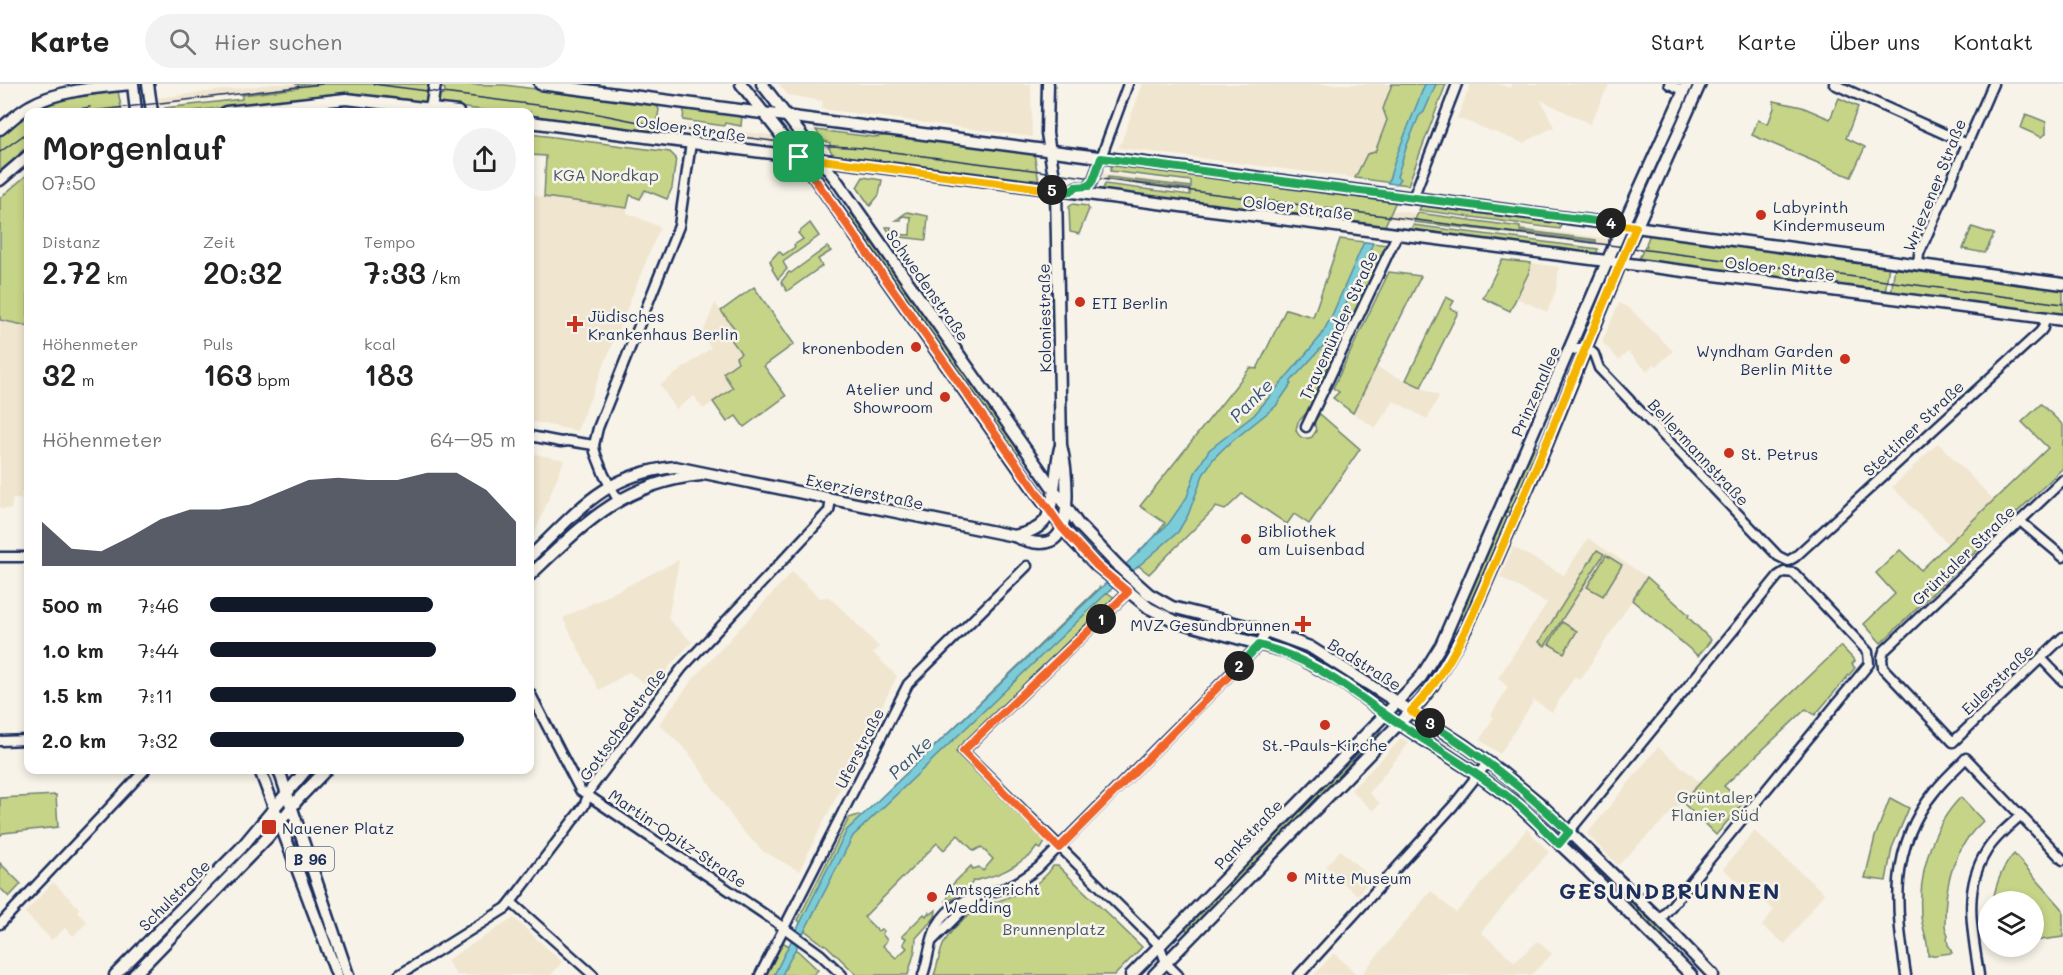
<!DOCTYPE html>
<html lang="de">
<head>
<meta charset="utf-8">
<style>
	body { margin:0; font-family:Mali,sans-serif; background:#f2f2f2; color:#222; height:100vh; display:flex; flex-direction:column; font-size:22px; white-space:nowrap }
	* { box-sizing:border-box; margin:0 }
	p { font-size:20px; color:#767676 }
	.icon { flex:none; width:33px; height:33px; fill:none; stroke:currentColor; stroke-width:2; stroke-linecap:round; stroke-linejoin:round }
	.map { position:relative; flex:1; overflow:hidden }
	.drawer { position:absolute; left:24px; top:24px; width:510px; height:666px; display:flex; flex-direction:column; background:#fff; border-radius:12px; box-shadow:0 3px 9px #0003 }
	.drawer>* { flex:none }
	.buttons { position:absolute; left:1978px; top:807px; display:grid; gap:12px }
	.buttons a { display:grid; place-items:center; width:66px; height:66px; border-radius:50%; background:#fff; box-shadow:0 3px 9px #0003; font-size:30px }
	.pin { position:absolute; display:grid; place-items:center; width:51px; height:51px; color:#fff; margin:-26px; border-radius:12px; box-shadow:0 3px 9px #0006 }
	.km { position:absolute; width:30px; height:30px; margin:-15px; border-radius:50%; background:#222; color:#fff; font-size:16px; line-height:30px; text-align:center }
	.round { display:grid; place-items:center; flex:none; width:63px; height:63px; border-radius:32px; background:#f2f2f2 }
	.head { display:flex; align-items:center; justify-content:space-between; height:102px; padding:0 18px }
	h1 { font-size:33px; font-weight:600; line-height:45px }
	.stats { display:grid; grid-template-columns:repeat(3,1fr); gap:9px; height:102px; padding:6px 18px }
	.stats div { display:grid; align-content:center }
	.stats b { font-size:30px; font-weight:600 }
	.stats small { font-size:16px; font-weight:400 }
	.stats p { font-size:16px }
	.chart { height:168px; padding:12px 18px }
	.chart p { display:flex; justify-content:space-between }
	.chart svg { width:100%; height:108px; margin-top:6px; fill:#111827; opacity:.7 }
	ul { padding:0 18px; list-style:none; font-size:20px }
	li { display:grid; grid-template-columns:96px 72px 1fr; align-items:center; height:45px }
	li i { height:15px; border-radius:8px; background:#111827 }
	header { display:flex; align-items:center; gap:36px; box-sizing:border-box; height:84px; padding:0 30px; background:#fff; border-bottom:2px solid #e0e0e0 }
	header strong { font-size:28px }
	nav { display:flex; gap:33px; margin-inline-start:auto; font-size:21px }
	.search { width:420px; height:54px; background:#f2f2f2; display:flex; align-items:center; gap:15px; box-sizing:border-box; padding:0 21px; border-radius:33px; color:#767676; font-size:22px }
	.map>svg:first-child { display:block }
	.built { fill:#f0e5cf }
	.green { fill:#c6d487; stroke:#708272; stroke-width:1.5 }
	.water { fill:#7cccd8; stroke:#558da7; stroke-width:1.5 }
	.lines { fill:none; stroke-linecap:round; stroke-linejoin:round }
	.minor-casing { stroke:#1b2f5e; stroke-width:13 }
	.major-casing { stroke:#1b2f5e; stroke-width:15 }
	.minor { stroke:#f7f3e8; stroke-width:8 }
	.major { stroke:#f7f3e8; stroke-width:10 }
	.tram { stroke:#1b2f5e; stroke-width:1.5 }
	.major-bridge-casing { stroke:#1b2f5e; stroke-width:15; stroke-linecap:butt }
	.major-bridge { stroke:#f7f3e8; stroke-width:10 }
	.split-1-casing { stroke:#fff; stroke-width:12 }
	.split-2-casing { stroke:#fff; stroke-width:12 }
	.split-3-casing { stroke:#fff; stroke-width:12 }
	.split-4-casing { stroke:#fff; stroke-width:12 }
	.split-5-casing { stroke:#fff; stroke-width:12 }
	.split-6-casing { stroke:#fff; stroke-width:12 }
	.split-1 { stroke:#f0652b; stroke-width:8 }
	.split-2 { stroke:#f0652b; stroke-width:8 }
	.split-3 { stroke:#22a559; stroke-width:8 }
	.split-4 { stroke:#f5b400; stroke-width:8 }
	.split-5 { stroke:#22a559; stroke-width:8 }
	.split-6 { stroke:#f5b400; stroke-width:8 }
	.poi-dot { fill:#c8321e; stroke:#f7f3e8; stroke-width:2 }
	.labels { text-anchor:middle; dominant-baseline:central; stroke-width:5; stroke-linejoin:round; paint-order:stroke }
	.shield { fill:#f7f3e8; stroke:#5d6a87; stroke-width:1.5 }
	.shield-label { font-size:15px; font-weight:bold; fill:#1b2f5e }
	.street-label { font-size:16px; fill:#1b2f5e; stroke:#f7f3e8 }
	.park-label { font-size:16px; fill:#465868; stroke:#f7f3e8 }
	.poi-label { font-size:16px; fill:#1b2f5e; stroke:#f7f3e8; text-anchor:start }
	.water-label { font-size:18px; font-style:italic; fill:#33567c; stroke:#f7f3e8 }
	.district-label { font-size:22px; font-weight:bold; letter-spacing:1.5px; fill:#1b2f5e; stroke:#f7f3e8 }
</style>
</head>
<body>
<header>
<strong>Karte</strong>
<div class="search"><svg class="icon" aria-label="search" viewBox="0 0 24 24"><circle cx="10" cy="10" r="6"/><path d="M15 15l6 6"/></svg>Hier suchen</div>
<nav><a>Start</a><a>Karte</a><a>Über uns</a><a>Kontakt</a></nav>
</header>
<div class="map">
<svg width="2063" height="891" viewBox="0 0 2063 891">
	<rect width="100%" height="100%" fill="#f7f3e8"/>
	<filter id="ink" filterUnits="userSpaceOnUse"><feTurbulence type="fractalNoise" baseFrequency=".0167" numOctaves="2"/><feDisplacementMap in="SourceGraphic" scale="12" xChannelSelector="R" yChannelSelector="G"/><feConvolveMatrix kernelMatrix="1 2 1 2 8 2 1 2 1" color-interpolation-filters="sRGB"/></filter>
	<g filter="url(#ink)">
		<g class="built">
			<polygon points="274,0 414,0 318,2 157,21 157,14"/>
			<polygon points="779,0 1031,0 1032,53 822,25 823,17 788,11"/>
			<polygon points="1143,0 1392,0 1383,25 1387,36 1375,68 1367,71 1355,94 1119,64"/>
			<polygon points="1471,0 1499,0 1510,4 1512,0 1609,0 1590,40 1541,16 1554,43 1523,59 1457,34"/>
			<polygon points="665,38 776,52 782,60 664,45"/>
			<polygon points="1100,89 1492,139 1610,155 1607,162 1600,161 1414,138 1097,96"/>
			<polygon points="530,111 627,124 627,129 660,143 577,347 530,337"/>
			<polygon points="1531,179 1559,183 1556,206 1547,228 1517,214 1529,188"/>
			<polygon points="715,219 735,246 741,269 733,304 703,325 694,312 676,325 660,301 711,264 702,251"/>
			<polygon points="1619,219 1629,224 1673,267 1657,282 1654,280 1647,287 1628,268 1619,276 1602,258"/>
			<polygon points="0,236 28,242 28,409 21,408 21,415 13,415 11,425 0,425"/>
			<polygon points="1376,283 1439,312 1427,335 1394,317 1375,344 1353,329"/>
			<polygon points="1938,359 1994,416 1948,460 1892,403 1910,386 1913,386 1912,384 1917,379 1920,380 1919,377"/>
			<polygon points="530,369 564,376 534,451 530,455"/>
			<polygon points="1588,454 1647,493 1580,596 1575,592 1552,628 1534,616 1500,670 1480,656 1494,633 1491,631 1508,603 1498,594 1547,519 1500,493 1504,484 1513,463 1564,491"/>
			<polygon points="679,476 668,535 692,558 672,579 653,605 629,588 599,606 563,534"/>
			<polygon points="792,488 820,514 829,513 846,529 879,563 873,569 897,592 799,787 763,767 739,743 689,669 659,640 694,594"/>
			<polygon points="1402,654 1409,659 1369,709 1380,719 1373,727 1351,706"/>
			<polygon points="1658,663 1701,699 1618,781 1587,750"/>
			<polygon points="1527,745 1549,768 1481,848 1515,878 1538,857 1552,870 1531,891 1361,891 1431,807 1456,829"/>
			<polygon points="1754,747 1824,809 1785,860 1762,842 1774,826 1723,785"/>
			<polygon points="1340,766 1372,795 1357,811 1326,783"/>
			<polygon points="53,798 79,824 77,828 87,838 73,852 65,844 52,856 25,829"/>
			<polygon points="514,834 562,878 551,891 456,891 447,876"/>
			<polygon points="1334,869 1350,884 1357,891 1314,891"/>
		</g>
		<g class="green">
			<polygon points="295,0 430,0 427,18 425,19 348,10 184,28 166,28 165,24 242,15 242,11 298,4 298,0"/>
			<polygon points="439,0 505,1 656,21 659,25 656,46 653,48 530,32 530,28 499,28 440,21 437,18 438,10 444,11 445,5 439,3"/>
			<polygon points="1392,0 1446,0 1408,101 1355,94 1367,70 1375,68 1387,36 1383,25"/>
			<polygon points="118,7 122,28 28,28 28,61 20,69 19,72 0,88 0,51 30,27 52,17"/>
			<polygon points="1839,14 1858,23 1846,54 1865,63 1851,93 1752,51 1758,36 1768,40 1774,24 1774,17 1802,23 1830,35"/>
			<polygon points="684,25 742,32 741,42 725,39 724,42 683,36"/>
			<polygon points="2026,30 2046,38 2046,50 2041,53 2021,44"/>
			<polygon points="816,46 873,53 894,51 1034,70 1039,98 835,73 828,63 830,63 830,59 822,56"/>
			<polygon points="530,50 670,68 676,74 672,104 667,115 645,106 640,115 630,111 627,124 544,113 546,72 530,71"/>
			<polygon points="1112,80 1396,117 1384,144 1102,107 1105,100 1190,111 1190,105 1107,95 1108,93 1191,103 1191,97 1110,87"/>
			<polygon points="28,90 28,242 0,236 0,114"/>
			<polygon points="863,93 882,96 879,111 870,122 857,103"/>
			<polygon points="1072,120 1087,122 1089,125 1079,150 1070,148 1069,123"/>
			<polygon points="1422,120 1561,138 1560,145 1419,126"/>
			<polygon points="907,128 928,132 926,156 891,152 886,143 891,143 891,150 910,151 911,133 902,132 901,136 896,136"/>
			<polygon points="851,129 1020,367 1020,369 1016,370 848,132"/>
			<polygon points="1418,129 1520,143 1520,146 1596,156 1596,158 1520,148 1519,150 1414,138"/>
			<polygon points="810,139 819,152 783,178 787,185 778,195 772,185 773,184 770,177 779,167 783,171 795,163 794,161 803,155 798,149"/>
			<polygon points="1413,141 1598,165 1596,171 1410,147"/>
			<polygon points="1972,143 1994,150 1985,169 1963,165"/>
			<polygon points="1650,150 1889,181 1885,209 1638,177 1645,162 1647,162 1646,160"/>
			<path d="M1340 155 1388 161 1311 324 1298 338 1296 346C1299 354 1305 356 1312 353L1316 347 1314 337 1320 330 1360 365 1309 440 1294 430 1287 440 1242 410 1225 426 1216 423 1149 490 1131 476 1147 459 1149 460 1165 439 1140 422 1250 284 1257 285 1286 225 1313 233Z"/>
			<polygon points="827,163 831,167 818,175 822,182 787,207 781,198 789,188 791,189"/>
			<polygon points="1502,176 1531,179 1529,188 1510,227 1483,214"/>
			<polygon points="1895,182 2063,204 2063,232 1891,210"/>
			<polygon points="1389,188 1421,192 1353,329 1333,314 1339,308 1333,304"/>
			<polygon points="754,203 794,260 764,282 786,312 744,343 736,332 727,338 713,318 733,304 723,289 738,278 736,273 741,269 728,251 735,245 721,227"/>
			<polygon points="1446,213 1454,217 1450,224 1458,228 1421,303 1406,296"/>
			<polygon points="2041,320 2063,341 2063,384 1881,559 1864,540 1895,510 1876,489 1900,466 1921,486 2048,364 2022,338"/>
			<polygon points="1534,361 1538,364 1510,429 1505,427"/>
			<polygon points="1503,432 1508,434 1462,537 1459,534"/>
			<polygon points="1597,466 1604,470 1545,562 1539,558"/>
			<polygon points="1606,471 1622,481 1603,512 1587,503"/>
			<polygon points="1647,493 1689,531 1688,533 1711,556 1698,572 1632,516"/>
			<path d="M1100 503 1116 515 956 668 1044 753 1046 756 1041 765 1037 763 1029 773H1027C1009 787 996 792 973 797 969 806 955 815 946 817L949 811 948 809 951 806 949 804 971 782 973 785 979 783 983 787 993 775 981 763 974 767 958 751 944 766 937 759 864 833 878 847 881 845 884 847 882 850 887 856 883 862 896 874 907 864 903 860 906 854 902 852 924 830 926 832 929 828 931 830 936 826 935 833 916 854 915 866 908 891H857L825 860 824 861 799 842 800 838 798 836 849 734 858 731 862 732Z"/>
			<polygon points="1562,538 1577,547 1564,569 1549,560"/>
			<polygon points="1841,562 1855,577 1852,580 1855,584 1815,631 1806,625 1724,702 1743,719 1716,751 1682,718 1719,679"/>
			<polygon points="1378,644 1381,646 1353,675 1340,693 1188,848 1185,844"/>
			<polygon points="56,711 58,743 3,749 0,752 0,714"/>
			<path d="M1961 713 1983 737C1953 764 1944 803 1945 841 1945 847 1948 847 1948 853L1947 854 1948 861 1949 862 1952 869 1928 872C1929 859 1923 847 1921 833 1918 792 1931 743 1961 713Z"/>
			<polygon points="1890,714 1909,724 1892,764 1886,797 1865,794 1875,753"/>
			<polygon points="1578,765 1665,851 1661,855 1574,768"/>
			<path d="M2014 770 2061 823 2063 826V853L2034 857V818L1993 817C1996 800 2001 784 2014 770Z"/>
			<polygon points="0,779 21,800 9,813 0,804"/>
			<path d="M1053 782H1058L1142 863 1115 891H934C938 881 939 869 944 859 952 843 972 826 990 820 1012 812 1041 803 1053 782Z"/>
			<polygon points="784,859 798,867 818,886 813,891 766,891 782,860"/>
		</g>
		<g class="water">
			<polygon points="1425,0 1436,0 1424,28 1419,32 1407,61 1397,93 1400,95 1396,100 1388,99 1396,73"/>
			<polygon points="1364,158 1373,159 1333,249 1326,259 1291,297 1291,300 1276,322 1225,363 1213,375 1203,391 1188,431 1178,448 1107,509 853,752 782,891 774,891 847,746 1169,439 1187,413 1195,389 1209,366 1254,331 1321,252 1333,229"/>
		</g>
		<g class="lines">
			<g class="minor-casing">
				<g id="minor">
					<polyline points="1669,0 1684,7"/>
					<polyline points="1834,0 1967,60"/>
					<polyline points="1070,108 1075,103 1086,103 1092,98 1128,0"/>
					<polyline points="1413,114 1457,0"/>
					<polyline points="1918,181 1919,170 1993,0"/>
					<polyline points="1569,267 1586,263 1594,270 1599,284 1778,472 1788,477 1795,473 2040,248 2043,244 2045,234"/>
					<polyline points="1306,343 1397,151"/>
					<polyline points="530,352 561,358 568,357 594,361"/>
					<polyline points="2063,396 1884,567 1882,574 1883,584 1953,658 2063,553"/>
					<polyline points="618,416 604,391 595,368 594,361 598,344 679,142 691,59"/>
					<polyline points="2020,437 2063,473"/>
					<polyline points="0,473 28,473"/>
					<polyline points="1128,508 963,667 1160,862 1166,879 1178,891"/>
					<polyline points="2041,574 2063,597"/>
					<polyline points="530,609 580,706 773,836 820,870 842,891"/>
					<polyline points="0,657 28,656"/>
					<polyline points="1559,760 1778,492 1784,488 1794,489 1868,568 1869,580 1660,836"/>
					<polyline points="511,818 593,891"/>
					<polyline points="0,840 145,686"/>
					<polyline points="933,856 978,811"/>
					<polyline points="399,891 506,824 511,818 584,722 591,704 682,584 829,427 831,415"/>
					<polyline points="760,891 908,600 1027,482"/>
					<path d="M923 891C929 875 929 857 937 842 954 812 979 814 1007 803 1019 798 1029 791 1038 784L1259 561 1266 547"/>
					<polyline points="1299,891 1453,722 1488,678"/>
					<path d="M1906 891C1896 824 1888 764 1935 707 1944 695 1956 685 1966 674L2063 776"/>
					<path d="M1979 891C1973 849 1962 806 1986 768 1994 754 2009 742 2021 731"/>
				</g>
			</g>
			<g class="major-casing">
				<g id="major">
					<polyline points="133,0 136,28"/>
					<polyline points="148,0 152,28"/>
					<polyline points="540,0 1613,140 2063,200"/>
					<polyline points="741,0 814,93 1039,413 1073,457 1097,482 1149,524 1175,537 1284,567 1302,575 1342,598 1398,639 1478,691 1517,720 1579,778 1691,891"/>
					<polyline points="762,0 837,97 1078,440 1119,483"/>
					<polyline points="431,25 435,0"/>
					<polyline points="226,28 346,15 458,28"/>
					<polyline points="530,38 2063,236"/>
					<path d="M0 45C10 37 19 28 30 22 57 6 102 3 132 0"/>
					<polyline points="0,96 28,72"/>
					<path d="M1014 452C1024 450 1037 446 1044 438 1055 426 1055 383 1060 364"/>
					<path d="M530 473C578 427 604 390 675 383L1014 452C1025 457 1039 462 1051 457 1074 446 1066 382 1061 361L1056 106 1047 49 1048 0"/>
					<path d="M530 491C584 440 622 399 701 391"/>
					<polyline points="1131,494 1149,510 1172,523 1266,547 1310,563 1464,661 1500,687 1538,718 1660,836 1713,891"/>
					<polyline points="260,686 337,891"/>
					<polyline points="279,686 348,891"/>
					<polyline points="115,891 241,764 306,686"/>
					<polyline points="134,891 268,753 299,714 326,686"/>
					<polyline points="1131,891 1408,607 1421,593 1441,561 1623,141 1687,0"/>
					<polyline points="1154,891 1421,617 1433,601 1467,543 1547,360 1621,178 1700,0"/>
				</g>
			</g>
			<use href="#minor" class="minor"/>
			<use href="#major" class="major"/>
			<g class="tram">
				<polyline points="373,0 583,27 664,43 788,59 862,64 2063,220"/>
				<polyline points="64,28 90,23"/>
				<polyline points="83,28 322,0"/>
				<polyline points="0,68 28,48"/>
			</g>
			<g class="major-bridge-casing">
				<polyline id="major-bridge" points="1119,483 1131,494"/>
			</g>
			<use href="#major-bridge" class="major-bridge"/>
		</g>
	</g>
	<g class="lines" filter="url(#ink)">
		<g class="split-1-casing">
			<polyline id="split-1" points="799,73 1062,444 1097,482 1128,508 1101,535"/>
		</g>
		<g class="split-2-casing">
			<polyline id="split-2" points="1101,535 963,667 1059,764 1239,582"/>
		</g>
		<g class="split-3-casing">
			<path id="split-3" d="M1239 582 1259 561C1319 577 1348 606 1398 639 1437 665 1479 689 1516 719 1531 731 1544 746 1559 760L1569 748C1524 705 1483 673 1430 639"/>
		</g>
		<g class="split-4-casing">
			<path id="split-4" d="M1430 639 1411 627C1456 582 1478 517 1503 461 1549 355 1591 248 1636 143L1611 139"/>
		</g>
		<g class="split-5-casing">
			<polyline id="split-5" points="1052,106 1070,108 1075,103 1089,102 1093,96 1101,74 1611,139"/>
		</g>
		<g class="split-6-casing">
			<polyline id="split-6" points="799,73 1052,106"/>
		</g>
		<use href="#split-1" class="split-1"/>
		<use href="#split-2" class="split-2"/>
		<use href="#split-3" class="split-3"/>
		<use href="#split-4" class="split-4"/>
		<use href="#split-5" class="split-5"/>
		<use href="#split-6" class="split-6"/>
	</g>
	<g class="poi-dot">
		<circle cx="1761" cy="131" r="6"/>
		<circle cx="1080" cy="218" r="6"/>
		<path d="M572 231h6v6h6v6h-6v6h-6v-6h-6v-6h6z"/>
		<circle cx="916" cy="263" r="6"/>
		<circle cx="1845" cy="275" r="6"/>
		<circle cx="945" cy="313" r="6"/>
		<circle cx="1729" cy="369" r="6"/>
		<circle cx="1246" cy="455" r="6"/>
		<path d="M1300 531h6v6h6v6h-6v6h-6v-6h-6v-6h6z"/>
		<circle cx="1325" cy="641" r="6"/>
		<rect x="261" y="735" width="16" height="16" rx="3"/>
		<circle cx="1292" cy="793" r="6"/>
		<circle cx="932" cy="813" r="6"/>
	</g>
	<g class="labels">
		<rect class="shield" x="286" y="763" width="48" height="24" rx="4.5"/>
		<g class="shield-label">
			<text x="310" y="775">B 96</text>
		</g>
		<g class="street-label">
			<text transform="translate(691 44) rotate(8)">Osloer Straße</text>
			<text transform="translate(1934 101) rotate(-68)">Wriezener Straße</text>
			<text transform="translate(1298 123) rotate(7)">Osloer Straße</text>
			<text transform="translate(1780 184) rotate(7)">Osloer Straße</text>
			<text transform="translate(928 201) rotate(55)">Schwedenstraße</text>
			<text transform="translate(1044 234) rotate(-91)">Koloniestraße</text>
			<text transform="translate(1338 241) rotate(-65)">Travemünder Straße</text>
			<text transform="translate(1535 307) rotate(-66)">Prinzenallee</text>
			<text transform="translate(1913 344) rotate(-43)">Stettiner Straße</text>
			<text transform="translate(1699 368) rotate(47)">Bellermannstraße</text>
			<text transform="translate(865 407) rotate(12)">Exerzierstraße</text>
			<text transform="translate(1963 471) rotate(-44)">Grüntaler Straße</text>
			<text transform="translate(1365 580) rotate(32)">Badstraße</text>
			<text transform="translate(1997 595) rotate(-44)">Eulerstraße</text>
			<text transform="translate(622 640) rotate(-54)">Gottschedstraße</text>
			<text transform="translate(859 664) rotate(-63)">Uferstraße</text>
			<text transform="translate(1248 750) rotate(-46)">Pankstraße</text>
			<text transform="translate(678 754) rotate(34)">Martin-Opitz-Straße</text>
			<text transform="translate(174 811) rotate(-45)">Schulstraße</text>
		</g>
		<g class="park-label">
			<text x="606" y="90">KGA Nordkap</text>
			<text x="1715" y="712">Grüntaler<tspan x="1715" dy="18">Flanier Süd</tspan></text>
			<text x="1054" y="844">Brunnenplatz</text>
		</g>
		<g class="poi-label">
			<text x="1773" y="122">Labyrinth<tspan x="1773" dy="18">Kindermuseum</tspan></text>
			<text x="1092" y="218">ETI Berlin</text>
			<text x="588" y="231">Jüdisches<tspan x="588" dy="18">Krankenhaus Berlin</tspan></text>
			<text x="904" y="263" text-anchor="end">kronenboden</text>
			<text x="1833" y="266" text-anchor="end">Wyndham Garden<tspan x="1833" dy="18">Berlin Mitte</tspan></text>
			<text x="933" y="304" text-anchor="end">Atelier und<tspan x="933" dy="18">Showroom</tspan></text>
			<text x="1741" y="369">St. Petrus</text>
			<text x="1258" y="446">Bibliothek<tspan x="1258" dy="18">am Luisenbad</tspan></text>
			<text x="1290" y="540" text-anchor="end">MVZ Gesundbrunnen</text>
			<text x="1325" y="660" text-anchor="middle">St.-Pauls-Kirche</text>
			<text x="282" y="743">Nauener Platz</text>
			<text x="1304" y="793">Mitte Museum</text>
			<text x="944" y="804">Amtsgericht<tspan x="944" dy="18">Wedding</tspan></text>
		</g>
		<g class="water-label">
			<text transform="translate(1251 316) rotate(-45)">Panke</text>
			<text transform="translate(910 673) rotate(-44)">Panke</text>
		</g>
		<g class="district-label">
			<text x="1670" y="806">GESUNDBRUNNEN</text>
		</g>
	</g>
</svg>
<div class="buttons">
<a><svg class="icon" aria-label="layers" viewBox="0 0 24 24"><path d="M12 4l9 5-9 5-9-5zM3 14l9 5 9-5"/></svg></a>
</div>
<div class="pin" style="left:799px;top:73px;background:#1e9e55"><svg class="icon" aria-label="arrive" viewBox="0 0 24 24"><path d="M6 21V4h12l-3 4 3 4H6"/></svg></div>
<b class="km" style="left:1101px;top:535px">1</b>
<b class="km" style="left:1239px;top:582px">2</b>
<b class="km" style="left:1430px;top:639px">3</b>
<b class="km" style="left:1611px;top:139px">4</b>
<b class="km" style="left:1052px;top:106px">5</b>
<section class="drawer">
<div class="head"><div><h1>Morgenlauf</h1><p>07:50</p></div><a class="round"><svg class="icon" aria-label="share" viewBox="0 0 24 24"><path d="M12 15V3M7 8l5-5 5 5M5 13v7h14v-7"/></svg></a></div>
<div class="stats">
<div><p>Distanz</p><b>2.72<small> km</small></b></div>
<div><p>Zeit</p><b>20:32</b></div>
<div><p>Tempo</p><b>7:33<small> /km</small></b></div>
</div>
<div class="stats">
<div><p>Höhenmeter</p><b>32<small> m</small></b></div>
<div><p>Puls</p><b>163<small> bpm</small></b></div>
<div><p>kcal</p><b>183</b></div>
</div>
<div class="chart"><p><span>Höhenmeter</span>64–95 m</p>
<svg viewBox="0 0 160 44" preserveAspectRatio="none"><path d="M0 44V26L10 37L20 38L30 32L40 25L50 21L60 21L70 19L80 14L90 9L100 8L110 9L120 9L130 6L140 6L150 13L160 26V44z"/></svg>
</div>
<ul>
<li><b>500 m</b>7:46<i style="width:73%"></i></li>
<li><b>1.0 km</b>7:44<i style="width:74%"></i></li>
<li><b>1.5 km</b>7:11<i style="width:100%"></i></li>
<li><b>2.0 km</b>7:32<i style="width:83%"></i></li>
</ul>
</section>
</div>
</body>
</html>
